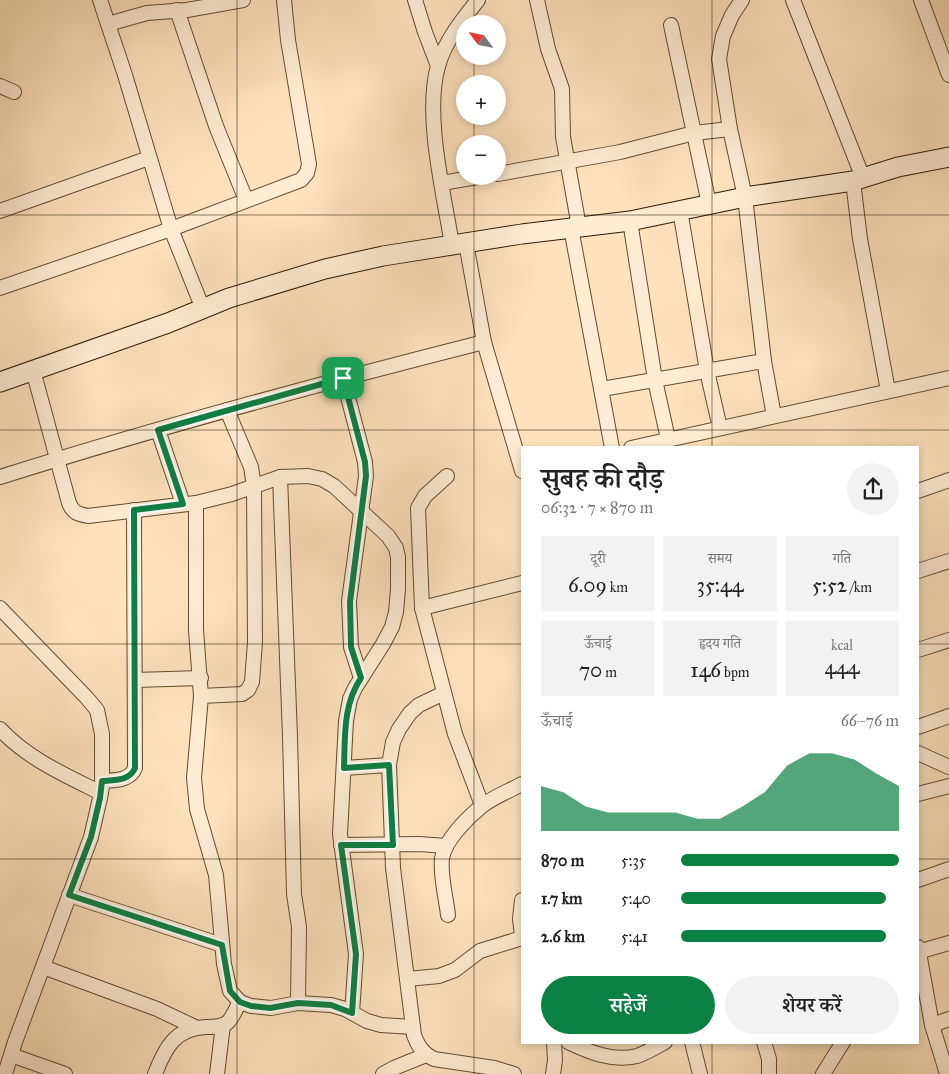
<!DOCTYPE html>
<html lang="hi">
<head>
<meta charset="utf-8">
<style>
	body { margin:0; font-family:"IM FELL Great Primer","Noto Serif Devanagari",serif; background:#f2f2f2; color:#222; height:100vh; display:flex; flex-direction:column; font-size:19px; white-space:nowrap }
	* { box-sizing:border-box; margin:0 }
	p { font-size:16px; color:#767676 }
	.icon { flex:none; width:28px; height:28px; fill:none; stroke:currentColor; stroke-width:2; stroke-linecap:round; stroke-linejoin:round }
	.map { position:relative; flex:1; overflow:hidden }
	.sheet { position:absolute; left:521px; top:446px; width:398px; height:598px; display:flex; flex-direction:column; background:#fff; border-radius:0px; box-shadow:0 2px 8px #0003 }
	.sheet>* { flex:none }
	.needle { width:32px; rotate:303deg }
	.controls { position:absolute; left:456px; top:15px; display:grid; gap:10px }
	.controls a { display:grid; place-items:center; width:50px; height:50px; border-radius:50%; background:#fff; box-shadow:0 2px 8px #0003; font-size:25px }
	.pin { position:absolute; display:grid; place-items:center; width:42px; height:42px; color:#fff; margin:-21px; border-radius:10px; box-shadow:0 2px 8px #0006 }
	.round { display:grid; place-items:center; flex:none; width:52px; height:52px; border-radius:26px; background:#f2f2f2 }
	.head { display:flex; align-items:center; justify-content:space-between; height:85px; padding:0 20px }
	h1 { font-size:28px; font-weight:600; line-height:38px }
	.stats { display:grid; grid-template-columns:repeat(3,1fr); gap:8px; height:85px; padding:5px 20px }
	.stats div { display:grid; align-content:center; border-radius:0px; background:#f2f2f2; text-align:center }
	.stats b { font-size:21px; font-weight:600 }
	.stats small { font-size:14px; font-weight:400 }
	.stats p { font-size:14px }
	.chart { height:140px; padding:10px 20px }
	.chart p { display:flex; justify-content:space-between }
	.chart svg { width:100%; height:90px; margin-top:5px; fill:#0b8043; opacity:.7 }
	.cta { display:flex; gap:10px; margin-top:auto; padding:10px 20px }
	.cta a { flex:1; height:58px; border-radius:30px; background:#0b8043; color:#fff; font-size:20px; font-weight:600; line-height:58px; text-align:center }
	.cta a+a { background:#f2f2f2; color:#222 }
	ul { padding:0 20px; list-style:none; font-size:16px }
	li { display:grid; grid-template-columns:80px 60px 1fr; align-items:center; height:38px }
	li i { height:12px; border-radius:6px; background:#0b8043 }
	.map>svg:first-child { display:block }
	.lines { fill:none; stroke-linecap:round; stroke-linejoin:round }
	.street-casing { stroke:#614c32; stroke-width:16 }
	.secondary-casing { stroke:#2d1a04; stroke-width:21 }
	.street { stroke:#feecd3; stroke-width:14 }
	.secondary { stroke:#feecd3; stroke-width:19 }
	.route-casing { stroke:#fff; stroke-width:10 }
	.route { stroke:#0b8043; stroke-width:6 }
	.grid { fill:none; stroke:#2d1a04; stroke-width:1; stroke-opacity:0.55 }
</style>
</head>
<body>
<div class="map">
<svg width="949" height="1074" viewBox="0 0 949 1074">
	<rect width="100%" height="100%" fill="#fde2bc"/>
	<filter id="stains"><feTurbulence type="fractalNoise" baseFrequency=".004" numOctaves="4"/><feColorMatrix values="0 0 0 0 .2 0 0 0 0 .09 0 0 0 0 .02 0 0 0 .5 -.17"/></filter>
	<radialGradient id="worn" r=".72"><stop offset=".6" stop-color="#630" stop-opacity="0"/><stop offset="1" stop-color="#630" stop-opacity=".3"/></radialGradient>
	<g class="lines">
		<g class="street-casing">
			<g id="street">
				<polyline points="100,0 125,75 171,229 203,309"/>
				<polyline points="415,0 425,32 438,66"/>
				<polyline points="537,0 548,49 562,89 563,137 579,227"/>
				<polyline points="742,0 732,15 723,36 719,59 730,129 745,197 764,361 774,416"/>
				<polyline points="793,0 863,178"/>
				<polyline points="921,0 949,75"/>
				<polyline points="177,10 216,126 246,200"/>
				<polyline points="108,24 147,13 187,10 243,0"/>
				<polyline points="671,25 709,204"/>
				<polyline points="0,86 14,92"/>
				<polyline points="498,174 620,152 694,133 730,129"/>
				<polyline points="853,181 860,239 888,391"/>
				<polyline points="442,183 483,176"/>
				<polyline points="680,210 707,371 720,428"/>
				<polyline points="0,211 149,158"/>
				<polyline points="630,221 655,380 668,439"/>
				<polyline points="571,228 612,448"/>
				<polyline points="466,243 484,342 522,471"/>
				<path d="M452 245C444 194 424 116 438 66 445 41 462 20 478 0"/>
				<polyline points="0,288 171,229 301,180 307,173 309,164 288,40 284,0"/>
				<path d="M33 370 69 503C73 513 78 514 88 516L196 503 232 494 280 477 308 476 322 479 334 486 388 536 396 548 398 557V589L396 612 392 627 383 644 355 688 350 699 346 721 340 834 356 954 352 1013"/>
				<polyline points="343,378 365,462 366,476 349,601 351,647 361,678"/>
				<polyline points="602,389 764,361"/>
				<polyline points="158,430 183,504"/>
				<polyline points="631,448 949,378"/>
				<polyline points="447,476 425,496 418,508 422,608 455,734 482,805"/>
				<path d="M0 477C160 427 322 383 484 342"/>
				<polyline points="280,477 290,736 294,894 299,927 298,1003"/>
				<polyline points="918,491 949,480"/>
				<polyline points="196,503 196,630 201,696 194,778 197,809 216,875 224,964 230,991 240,1002 251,1006 271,1008 298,1003 331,1005 345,1009 367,1021 381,1025 413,1027"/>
				<polyline points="918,571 949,561"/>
				<polyline points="0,608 87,698 97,710 102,734 102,786 100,798 91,837 15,1042 5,1074"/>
				<polyline points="422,608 522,583"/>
				<polyline points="918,650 949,640"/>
				<polyline points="135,680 201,678"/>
				<path d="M444 693 419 705 410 713 399 729 393 742 389 765 393 868 414 1035C418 1046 423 1054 434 1059L494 1068 514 1074"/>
				<polyline points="201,696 242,694 248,690 252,682 255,642 254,486 251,467 227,410"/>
				<polyline points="918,727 949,716"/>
				<path d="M0 729C28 759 65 775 101 793"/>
				<polyline points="918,753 949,767"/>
				<polyline points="344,768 389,765"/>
				<path d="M102 781C114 780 130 781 135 768L134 510"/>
				<polyline points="918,794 949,786"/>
				<polyline points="341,845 419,844 446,846"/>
				<polyline points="918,880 949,869"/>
				<polyline points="69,895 222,945"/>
				<polyline points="522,900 520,919 522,936"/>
				<path d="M448 915C446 897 440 876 442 858 445 840 468 817 482 806 493 797 509 791 522 784"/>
				<polyline points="918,947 932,1025 947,1074"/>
				<polyline points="918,952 949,943"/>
				<polyline points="43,967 157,1009 195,1027"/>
				<polyline points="407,979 439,976 455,970 480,951 522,938"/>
				<polyline points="932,1025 949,1019"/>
				<path d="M568 1042C589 1052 613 1062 637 1056 646 1053 656 1047 665 1042"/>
				<polyline points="692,1042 700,1074"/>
				<polyline points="764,1042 769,1059 769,1074"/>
				<polyline points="11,1055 65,1074"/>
				<path d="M155 1074C165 1048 175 1028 206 1027 213 1027 223 1027 228 1022 233 1017 236 1008 240 1002"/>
				<polyline points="217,1074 223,1025"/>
				<polyline points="383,1074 394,1068 426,1055"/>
				<polyline points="553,1074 555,1060 554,1042"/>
				<polyline points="823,1074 843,1042"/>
			</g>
		</g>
		<g class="secondary-casing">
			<polyline id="secondary" points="0,382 168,323 229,298 325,269 383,256 522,234 630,221 745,197 853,181 898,167 949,157"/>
		</g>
		<use href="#street" class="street"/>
		<use href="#secondary" class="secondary"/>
	</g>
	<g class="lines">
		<g class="route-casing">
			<path id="route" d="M343 378 365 462 366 476 350 602 351 647 361 678C343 704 345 737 344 768L389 765 393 845H341L356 954 352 1013 331 1005 298 1003 270 1008 251 1006 240 1002 230 991 222 945 69 895 91 837 100 798 102 781C114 780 130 781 135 768L134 510 183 504 158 430Z"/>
		</g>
		<use href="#route" class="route"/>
	</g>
	<path class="grid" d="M237 0V1074M474 0V24M712 0V448M474 56V84M474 116V144M474 176V1074M0 215H949M0 430H949M0 644H522M918 644H949M0 859H522M918 859H949M712 1042V1074"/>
	<rect width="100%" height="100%" filter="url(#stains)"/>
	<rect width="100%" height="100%" fill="url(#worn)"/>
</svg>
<div class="controls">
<a><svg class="needle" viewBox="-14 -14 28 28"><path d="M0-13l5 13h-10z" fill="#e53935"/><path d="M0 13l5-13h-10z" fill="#767676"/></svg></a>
<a>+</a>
<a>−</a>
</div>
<div class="pin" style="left:343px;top:378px;background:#1e9e55"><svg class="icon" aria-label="arrive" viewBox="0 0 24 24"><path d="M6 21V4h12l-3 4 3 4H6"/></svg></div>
<section class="sheet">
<div class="head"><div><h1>सुबह की दौड़</h1><p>06:32 · 7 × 870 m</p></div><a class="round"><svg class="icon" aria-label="share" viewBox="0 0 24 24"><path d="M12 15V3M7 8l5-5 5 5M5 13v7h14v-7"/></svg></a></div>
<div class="stats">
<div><p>दूरी</p><b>6.09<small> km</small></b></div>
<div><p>समय</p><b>35:44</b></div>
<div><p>गति</p><b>5:52<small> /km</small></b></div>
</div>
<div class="stats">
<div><p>ऊँचाई</p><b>70<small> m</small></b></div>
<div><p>हृदय गति</p><b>146<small> bpm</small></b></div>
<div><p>kcal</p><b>444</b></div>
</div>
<div class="chart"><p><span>ऊँचाई</span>66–76 m</p>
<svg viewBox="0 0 160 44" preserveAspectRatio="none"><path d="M0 44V22L10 25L20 32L30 35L40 35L50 35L60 35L70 38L80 38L90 32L100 25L110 12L120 6L130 6L140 9L150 16L160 22V44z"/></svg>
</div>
<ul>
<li><b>870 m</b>5:35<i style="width:100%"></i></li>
<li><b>1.7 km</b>5:40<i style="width:94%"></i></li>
<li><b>2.6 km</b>5:41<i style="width:94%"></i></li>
</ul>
<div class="cta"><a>सहेजें</a><a>शेयर करें</a></div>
</section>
</div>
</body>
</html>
